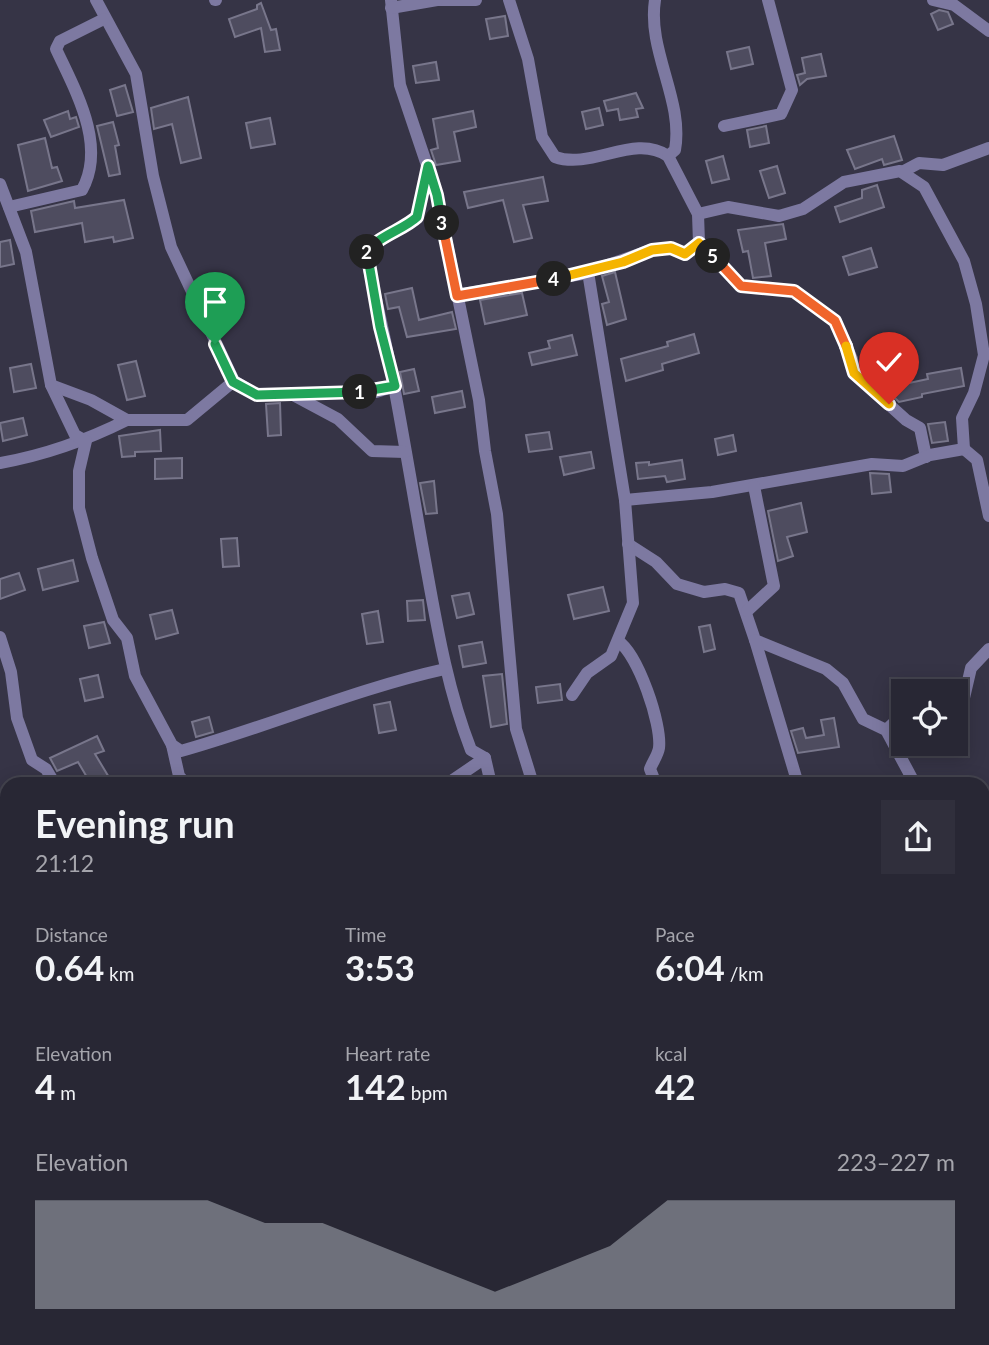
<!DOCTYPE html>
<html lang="en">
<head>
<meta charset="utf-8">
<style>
	body { margin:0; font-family:Lato,sans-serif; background:#302f3c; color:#f1f3f6; height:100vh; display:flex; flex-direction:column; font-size:26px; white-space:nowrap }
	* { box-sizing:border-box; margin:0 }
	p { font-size:23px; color:#a5a5ac }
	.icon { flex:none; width:38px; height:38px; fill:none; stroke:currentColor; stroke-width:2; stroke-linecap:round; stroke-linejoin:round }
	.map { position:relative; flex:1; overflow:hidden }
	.details { position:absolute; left:0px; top:777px; width:990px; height:569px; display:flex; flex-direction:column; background:#282734; border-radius:21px 21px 0 0; box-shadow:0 4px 18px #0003,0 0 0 2px #44444f }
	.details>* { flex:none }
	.controls { position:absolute; left:891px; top:679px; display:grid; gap:14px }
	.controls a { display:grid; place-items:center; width:77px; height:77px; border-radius:0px; background:#282734; box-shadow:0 4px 18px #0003,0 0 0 2px #44444f; font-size:35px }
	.pin { position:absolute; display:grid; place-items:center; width:60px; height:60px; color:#fff; margin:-72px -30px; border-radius:50% 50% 50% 0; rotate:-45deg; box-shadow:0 0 7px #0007 }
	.pin .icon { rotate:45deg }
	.km { position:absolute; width:35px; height:35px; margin:-18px; border-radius:50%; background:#222; color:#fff; font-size:19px; line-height:35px; text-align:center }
	.round { display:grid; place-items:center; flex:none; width:74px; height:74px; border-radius:0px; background:#302f3c }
	.summary { display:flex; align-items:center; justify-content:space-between; height:119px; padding:0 35px }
	h1 { font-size:38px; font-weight:700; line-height:52px }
	.figures { display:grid; grid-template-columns:repeat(3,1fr); gap:10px; height:119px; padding:7px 35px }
	.figures div { display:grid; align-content:center }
	.figures b { font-size:35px; font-weight:700 }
	.figures small { font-size:19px; font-weight:400 }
	.figures p { font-size:19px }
	.chart { height:196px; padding:14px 35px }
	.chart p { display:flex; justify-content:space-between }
	.chart svg { width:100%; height:126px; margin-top:7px; fill:#8c9099; opacity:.7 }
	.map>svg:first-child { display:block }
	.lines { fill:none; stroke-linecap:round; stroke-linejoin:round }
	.river { stroke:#846a39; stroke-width:21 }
	.building { fill:#4e4c5f; stroke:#78768b; stroke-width:2 }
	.street { stroke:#7d79a1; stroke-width:12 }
	.split-1-casing { stroke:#fff; stroke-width:14 }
	.split-2-casing { stroke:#fff; stroke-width:14 }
	.split-3-casing { stroke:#fff; stroke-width:14 }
	.split-4-casing { stroke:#fff; stroke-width:14 }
	.split-5-casing { stroke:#fff; stroke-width:14 }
	.split-6-casing { stroke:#fff; stroke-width:14 }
	.split-7-casing { stroke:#fff; stroke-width:14 }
	.split-1 { stroke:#22a559; stroke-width:9 }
	.split-2 { stroke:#22a559; stroke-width:9 }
	.split-3 { stroke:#22a559; stroke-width:9 }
	.split-4 { stroke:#f0652b; stroke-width:9 }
	.split-5 { stroke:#f5b400; stroke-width:9 }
	.split-6 { stroke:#f0652b; stroke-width:9 }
	.split-7 { stroke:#f5b400; stroke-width:9 }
</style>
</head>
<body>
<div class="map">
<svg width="989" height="1345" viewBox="0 0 989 1345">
	<rect width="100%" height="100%" fill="#363446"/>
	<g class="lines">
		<g class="river">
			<polyline points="984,1262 989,1262"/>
			<polyline points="329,1345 339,1339"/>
		</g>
	</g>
	<g class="building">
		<polygon points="261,3 271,30 276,29 280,50 265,52 261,28 235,37 229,19 257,9 257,5"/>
		<polygon points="939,10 948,12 953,24 938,30 931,14"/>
		<polygon points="505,16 508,36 490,39 486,19"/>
		<polygon points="749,47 753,64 731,69 727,52"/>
		<polygon points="821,54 826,76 807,79 800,85 797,75 805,73 802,58"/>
		<polygon points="436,62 439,80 416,83 413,66"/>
		<polygon points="125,85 133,112 117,116 110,90"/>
		<polygon points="636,93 643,108 636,109 638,117 620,120 618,109 607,111 604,101"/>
		<polygon points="188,97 201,158 181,163 172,124 154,129 151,108"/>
		<polygon points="599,108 603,125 586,129 582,112"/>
		<polygon points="68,111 70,119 76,117 79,127 51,137 44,120"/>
		<polygon points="473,111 476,127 454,132 460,161 436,165 431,150 438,148 433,119"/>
		<polygon points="270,118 275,144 251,148 246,123"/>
		<polygon points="113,122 119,145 115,146 120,174 109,176 97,126"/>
		<polygon points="766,126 769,143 750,147 747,130"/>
		<polygon points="894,136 902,160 884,165 882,159 855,169 847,150"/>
		<polygon points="45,138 52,168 57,167 62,181 28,191 18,145"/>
		<polygon points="723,156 729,179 712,183 706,161"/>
		<polygon points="777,166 785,193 769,198 760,171"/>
		<polygon points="543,177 548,201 523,205 532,238 514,242 503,200 468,208 464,192"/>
		<polygon points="877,185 884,207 840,222 835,207 862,198 862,190"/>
		<polygon points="124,200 133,238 114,242 113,237 85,242 82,223 35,232 31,211 74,201 75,208"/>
		<polygon points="783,224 786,239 765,243 771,276 753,278 748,251 743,252 738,230"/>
		<polygon points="10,240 14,264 0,267 0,242"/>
		<polygon points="871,248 877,267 849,275 843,257"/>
		<polygon points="615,272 626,319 607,325 602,304 609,302 602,276"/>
		<polygon points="412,288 419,320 452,312 456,329 407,337 399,307 388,309 385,294"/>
		<polygon points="522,293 527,315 485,324 480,300"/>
		<polygon points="694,334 699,353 662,364 663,370 626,381 621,359 668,346 667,342"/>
		<polygon points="572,335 577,355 532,365 529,353 550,348 548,341"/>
		<polygon points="136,361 145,396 127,400 118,365"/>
		<polygon points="31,364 36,388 14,392 10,368"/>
		<polygon points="961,368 964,386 922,394 922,397 899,402 892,395 890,387 928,379 927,374"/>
		<polygon points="414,369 419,391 404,394 400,372"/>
		<polygon points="462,391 465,407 435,413 432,397"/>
		<polygon points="280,403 281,435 268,436 266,404"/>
		<polygon points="23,418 27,435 3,441 0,423"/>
		<polygon points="945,422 948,441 932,443 928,424"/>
		<polygon points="160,430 161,451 135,452 135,456 122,457 119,436"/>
		<polygon points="549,432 552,449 529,452 526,435"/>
		<polygon points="733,435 736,451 718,455 715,439"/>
		<polygon points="591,452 594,468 564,475 560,457"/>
		<polygon points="182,458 182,478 155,479 155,459"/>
		<polygon points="682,460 685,479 667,482 665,476 638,479 636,463 649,462 649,465"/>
		<polygon points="870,473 889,474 891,492 872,494"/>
		<polygon points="434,481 437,513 426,514 420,483"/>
		<polygon points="801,503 807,532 787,537 793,556 778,561 768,511"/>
		<polygon points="237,538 239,566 223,567 221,539"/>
		<polygon points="73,560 78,581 43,590 38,569"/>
		<polygon points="19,573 25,590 0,599 0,579"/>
		<polygon points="603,587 609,611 574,619 568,595"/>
		<polygon points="469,593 474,614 457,618 452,596"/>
		<polygon points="423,600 425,620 408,621 407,601"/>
		<polygon points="172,610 178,633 156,639 150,615"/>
		<polygon points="378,611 383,642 367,644 362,614"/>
		<polygon points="104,622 110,643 89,648 84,626"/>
		<polygon points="710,625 715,649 704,652 699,627"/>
		<polygon points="482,642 486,663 463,667 459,646"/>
		<polygon points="502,674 507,724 491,727 483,676"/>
		<polygon points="98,675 103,697 85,701 80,679"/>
		<polygon points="560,684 562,700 538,703 536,687"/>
		<polygon points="390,702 396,730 379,733 374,705"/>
		<polygon points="209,717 213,732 196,737 192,722"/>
		<polygon points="834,718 839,747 798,753 791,731 803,728 806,738 824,735 821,720"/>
		<polygon points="97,736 104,751 95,754 110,779 102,784 91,784 78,762 57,771 50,758"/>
	</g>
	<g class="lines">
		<g class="street">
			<polyline points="96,0 136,74 153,176 171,247 234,381 257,395 376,392 395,386"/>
			<polyline points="215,0 216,0"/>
			<polyline points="391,0 400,85 437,195 479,400 485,451 497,514 516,729 533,784"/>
			<polyline points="438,0 476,0"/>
			<path d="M509 0 528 59 542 137 555 157C592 170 634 133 668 156L698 214 699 243 741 286 794 291 835 321 852 359 854 373 906 420 920 428 926 457"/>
			<path d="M655 0C647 51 684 100 675 150L668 156"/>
			<polyline points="933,0 954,5 989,31"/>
			<polyline points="391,8 437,0"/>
			<polyline points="724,126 781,114 792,90 768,0"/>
			<path d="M427 170 417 217C404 229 369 241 366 257 390 351 405 448 422 544 435 614 445 683 471 750L485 758 491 784"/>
			<polyline points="902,172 919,163 943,165 989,148"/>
			<path d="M0 184 26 252 51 385 91 400 127 420C85 441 46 455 0 463"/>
			<path d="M9 207 82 190C107 145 75 90 56 49L60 41 104 19"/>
			<polyline points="457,295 582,274 651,250 671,248 686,254 699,243"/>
			<path d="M51 385 75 435 86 441 79 471V508L92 558 113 620 127 638 135 676 172 745 181 751C270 726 355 689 445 669"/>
			<polyline points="295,396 338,419 372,451 405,452"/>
			<polyline points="127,420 187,420 234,381"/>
			<polyline points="964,449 977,460 989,516"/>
			<polyline points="625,500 712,492 872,464 903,466 930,455 964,449 962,418 974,393 984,355 976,304 964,261 924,187 900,171 844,182 803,209 779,216 728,207 698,214"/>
			<polyline points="628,544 656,562 677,584 704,592 725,589 739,593 755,640 826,669 843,683 863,719 886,730 915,784"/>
			<polyline points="747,611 774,586 754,486"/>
			<polyline points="0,637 11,672 17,718 32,760 46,769 55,784"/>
			<polyline points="755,640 798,784"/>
			<path d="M618 641C638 654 662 724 659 748 658 755 652 763 650 769L656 784"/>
			<polyline points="572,695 587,673 611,656 633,603 625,500 588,272"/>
			<polyline points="956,702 964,698 971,668 989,649"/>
			<polyline points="886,730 903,714"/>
			<polyline points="172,745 179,776 186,784"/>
			<polyline points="447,784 485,758"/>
			<polyline points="0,843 7,840"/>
			<polyline points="0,952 7,971"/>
			<polyline points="636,1339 637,1345"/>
			<polyline points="306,1345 309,1339"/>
		</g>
	</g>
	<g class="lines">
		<g class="split-1-casing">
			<polyline id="split-1" points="215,344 233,382 257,395 360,392"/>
		</g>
		<g class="split-2-casing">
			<polyline id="split-2" points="360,392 395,386 380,327 367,252"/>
		</g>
		<g class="split-3-casing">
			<path id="split-3" d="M367 252C378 236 403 230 417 217L428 166 437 195 442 223"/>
		</g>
		<g class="split-4-casing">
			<polyline id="split-4" points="442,223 457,296 554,279"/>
		</g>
		<g class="split-5-casing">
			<polyline id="split-5" points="554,279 623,262 652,250 671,248 685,254 699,243 713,256"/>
		</g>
		<g class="split-6-casing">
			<polyline id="split-6" points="713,256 741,286 794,291 835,321 846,346"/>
		</g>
		<g class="split-7-casing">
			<polyline id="split-7" points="846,346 854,373 889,404"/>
		</g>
		<use href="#split-1" class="split-1"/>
		<use href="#split-2" class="split-2"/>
		<use href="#split-3" class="split-3"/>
		<use href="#split-4" class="split-4"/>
		<use href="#split-5" class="split-5"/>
		<use href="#split-6" class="split-6"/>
		<use href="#split-7" class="split-7"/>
	</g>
</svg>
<div class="controls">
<a><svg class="icon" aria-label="locate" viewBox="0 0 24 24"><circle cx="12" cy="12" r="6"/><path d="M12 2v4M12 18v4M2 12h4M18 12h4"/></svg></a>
</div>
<div class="pin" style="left:215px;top:344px;background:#1e9e55"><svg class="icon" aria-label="arrive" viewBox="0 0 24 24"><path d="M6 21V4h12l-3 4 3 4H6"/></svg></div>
<div class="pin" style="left:889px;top:404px;background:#d93025"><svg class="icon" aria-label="check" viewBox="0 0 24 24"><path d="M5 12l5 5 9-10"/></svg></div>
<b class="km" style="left:360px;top:392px">1</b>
<b class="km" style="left:367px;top:252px">2</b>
<b class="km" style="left:442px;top:223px">3</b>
<b class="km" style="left:554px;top:279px">4</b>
<b class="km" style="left:713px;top:256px">5</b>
<section class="details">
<div class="summary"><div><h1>Evening run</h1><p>21:12</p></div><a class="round"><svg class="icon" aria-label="share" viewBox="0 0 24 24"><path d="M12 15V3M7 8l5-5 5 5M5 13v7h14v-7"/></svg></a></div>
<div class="figures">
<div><p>Distance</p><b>0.64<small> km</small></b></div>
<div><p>Time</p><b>3:53</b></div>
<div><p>Pace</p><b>6:04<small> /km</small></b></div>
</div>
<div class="figures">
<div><p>Elevation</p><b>4<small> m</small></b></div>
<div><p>Heart rate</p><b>142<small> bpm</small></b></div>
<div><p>kcal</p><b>42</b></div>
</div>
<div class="chart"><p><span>Elevation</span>223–227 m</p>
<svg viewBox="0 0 160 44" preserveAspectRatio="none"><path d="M0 44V6L10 6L20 6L30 6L40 14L50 14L60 22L70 30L80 38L90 30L100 22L110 6L120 6L130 6L140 6L150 6L160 6V44z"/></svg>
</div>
</section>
</div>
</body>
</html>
